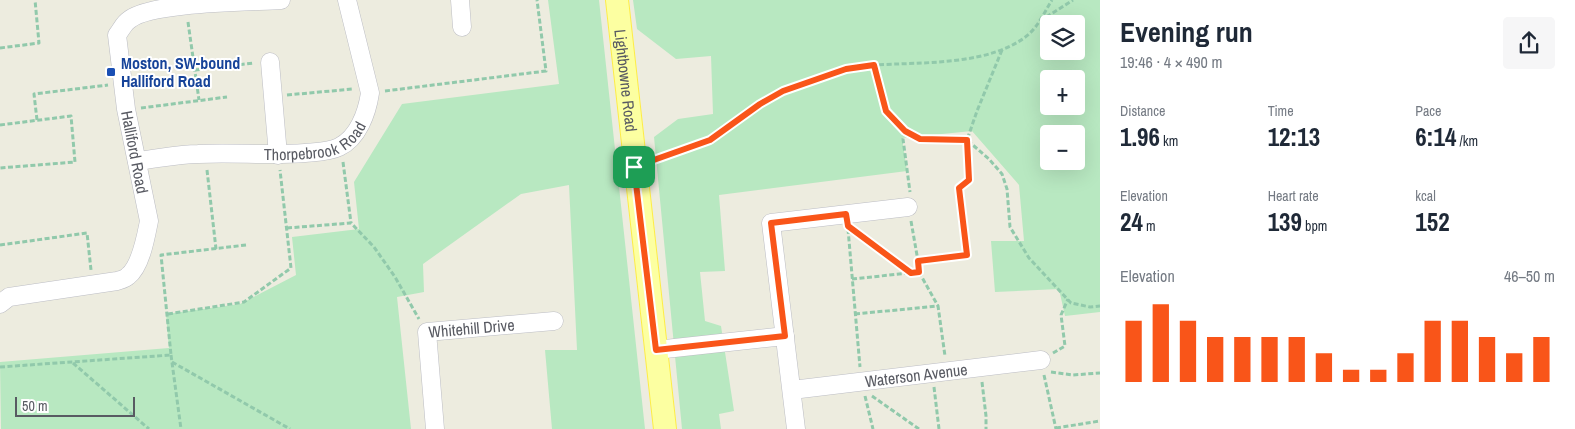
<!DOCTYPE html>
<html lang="en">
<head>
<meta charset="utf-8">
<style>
	body { margin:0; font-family:"Archivo Narrow",sans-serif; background:#f6f6f7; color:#1f2937; height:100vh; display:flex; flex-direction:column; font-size:19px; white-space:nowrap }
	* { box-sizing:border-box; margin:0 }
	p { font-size:16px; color:#747a83 }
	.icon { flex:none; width:28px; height:28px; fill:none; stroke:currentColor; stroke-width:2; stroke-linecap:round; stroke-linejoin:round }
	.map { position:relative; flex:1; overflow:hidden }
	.sheet { display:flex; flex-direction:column; background:#fff; width:475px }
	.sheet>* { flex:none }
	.buttons { position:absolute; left:1040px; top:15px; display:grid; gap:10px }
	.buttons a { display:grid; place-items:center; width:45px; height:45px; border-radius:5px; background:#fff; box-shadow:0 5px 20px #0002; font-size:25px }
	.scale { position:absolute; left:15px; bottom:12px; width:120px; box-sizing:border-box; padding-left:5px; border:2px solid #585a62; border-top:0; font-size:14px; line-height:18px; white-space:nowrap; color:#585a62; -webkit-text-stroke:4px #fff; paint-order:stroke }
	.pin { position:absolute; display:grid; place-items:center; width:42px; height:42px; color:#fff; margin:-21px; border-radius:10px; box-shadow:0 2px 8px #0006 }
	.round { display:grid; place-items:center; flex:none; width:52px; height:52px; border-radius:5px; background:#f6f6f7 }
	.head { display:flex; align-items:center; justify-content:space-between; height:85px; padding:0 20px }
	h1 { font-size:28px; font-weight:800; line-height:38px }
	.stats { display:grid; grid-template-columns:repeat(3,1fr); gap:8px; height:85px; padding:5px 20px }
	.stats div { display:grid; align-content:center }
	.stats b { font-size:25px; font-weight:800 }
	.stats small { font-size:14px; font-weight:400 }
	.stats p { font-size:14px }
	.chart { height:140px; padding:10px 20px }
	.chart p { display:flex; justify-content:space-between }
	.chart svg { width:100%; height:90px; margin-top:5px; stroke:#f95519; stroke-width:6 }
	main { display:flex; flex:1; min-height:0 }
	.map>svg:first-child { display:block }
	.green { fill:#b8e8c1; fill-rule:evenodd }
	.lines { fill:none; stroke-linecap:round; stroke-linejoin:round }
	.minor-casing { stroke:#bcbdc4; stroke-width:19 }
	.major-casing { stroke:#feed46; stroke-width:24 }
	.path { stroke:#91c9ab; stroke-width:3; stroke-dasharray:5 2.5; stroke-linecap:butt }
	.minor { stroke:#fff; stroke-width:18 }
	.major { stroke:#fcffa1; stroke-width:22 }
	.route-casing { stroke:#fff; stroke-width:10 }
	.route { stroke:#f95519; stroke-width:6 }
	.transit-dot { fill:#1a4fb4; stroke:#fff; stroke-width:2 }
	.labels { text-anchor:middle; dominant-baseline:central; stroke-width:4; stroke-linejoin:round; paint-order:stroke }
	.transit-label { font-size:16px; font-weight:bold; fill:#164399; stroke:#fff; text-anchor:start }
	.street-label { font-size:16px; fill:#585a62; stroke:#fff }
</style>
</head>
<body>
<main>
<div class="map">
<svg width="1100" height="429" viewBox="0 0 1100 429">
	<rect width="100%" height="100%" fill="#edecdf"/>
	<g class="green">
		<polygon points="548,0 599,0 645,429 552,429 545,350 577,350 569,185 521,194 423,264 424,292 397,297 411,429 1,429 0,362 169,348 166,314 240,304 296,275 292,237 359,229 354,182 402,104 559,84"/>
		<path d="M633 0H1100V312L1065 316 1059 289 995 292 991 241H1024L1019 185 972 131 902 138 907 171 719 195 725 271 700 272 705 321 721 326 734 411 719 414 721 429H682L654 137 678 119 713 114 711 56 676 59 637 29ZM1049 24H1076V51H1049ZM1049 79H1076V106H1049ZM1049 134H1076V161H1049Z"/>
	</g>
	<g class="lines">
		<g class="minor-casing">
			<g id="minor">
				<polyline points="460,0 462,27"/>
				<polyline points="270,62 278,155"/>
				<path id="s1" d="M137 161C157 159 178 154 198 154 234 152 269 156 305 153 316 152 329 152 339 147 358 138 367 113 370 93L347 0"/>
				<path d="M0 304 9 297 117 281C120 280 125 279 128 276 141 266 146 236 149 221L126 109 117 35C121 30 124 23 129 20 150 2 251 2 281 0"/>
				<polyline points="656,350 785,336"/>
				<path id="s2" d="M792 390 1041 360"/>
				<path id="s3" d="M435 429 427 332 554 321"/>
				<polyline points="796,429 771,223 908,207"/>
			</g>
		</g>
		<g class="major-casing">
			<g id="major">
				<path id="s4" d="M617 0 665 429"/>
			</g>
		</g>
		<g class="path">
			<polyline points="1040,21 1073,0"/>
			<polyline points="188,22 199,100"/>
			<polyline points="0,48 39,43 35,0"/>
			<polyline points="1002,50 977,111 967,140 989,159 1002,174 1007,189 1010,227 1029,258 1071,303 1090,307 1100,306"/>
			<polyline points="874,65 886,111 905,131 920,139 967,140 969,180 959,188 967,255"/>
			<polyline points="195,70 254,63"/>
			<polyline points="385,91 546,71 537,0"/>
			<polyline points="287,95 353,89"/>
			<polyline points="141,108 227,97"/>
			<polyline points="37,120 34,94 108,85"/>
			<polyline points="0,125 71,116 75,162 0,168"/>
			<polyline points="905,131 903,139 910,192"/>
			<path d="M654 160C672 154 695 148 711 139 728 129 744 115 761 104 778 93 797 86 816 79 835 72 854 67 875 65 921 62 992 66 1029 34 1039 25 1045 11 1052 0"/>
			<polyline points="343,162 351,223"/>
			<polyline points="207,170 216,249"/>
			<polyline points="911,221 918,261 971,255"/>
			<polyline points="287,228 351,223 374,247 395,277 419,319"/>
			<polyline points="848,229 860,367"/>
			<polyline points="853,230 911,273"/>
			<polyline points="0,245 87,233 91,270"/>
			<polyline points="919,272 938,306"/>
			<polyline points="852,279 919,272 918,261"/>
			<polyline points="168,314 244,302 291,268 280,170"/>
			<polyline points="855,314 938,306 945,356"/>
			<polyline points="1053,353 1065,346 1061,315 1068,299"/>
			<polyline points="171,355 181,429"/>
			<polyline points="172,362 290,429"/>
			<polyline points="73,363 149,429"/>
			<polyline points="0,367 171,355 161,255 246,245"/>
			<polyline points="1051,372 1073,375 1100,373"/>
			<polyline points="1044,375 1056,429"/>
			<polyline points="982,382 986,416 986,429"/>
			<polyline points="934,387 939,429"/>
			<polyline points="865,396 873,429"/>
			<polyline points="872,396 919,429"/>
			<polyline points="1056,428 1100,421"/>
		</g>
		<use href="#minor" class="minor"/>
		<use href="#major" class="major"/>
	</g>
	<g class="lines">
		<g class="route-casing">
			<polygon id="route" points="874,65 886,111 905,131 920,139 967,140 969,180 959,188 967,255 918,261 919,272 911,273 848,226 846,214 771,223 785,336 656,350 634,167 710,140 760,104 783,91 846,69"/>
		</g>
		<use href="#route" class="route"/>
	</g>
	<rect class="transit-dot" x="106" y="67" width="10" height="10" rx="2.5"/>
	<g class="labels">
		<g class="transit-label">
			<text x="121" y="63">Moston, SW-bound<tspan x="121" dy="18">Halliford Road</tspan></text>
		</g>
		<g class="street-label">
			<text stroke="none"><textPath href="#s4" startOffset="81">Lightbowne Road</textPath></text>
			<text stroke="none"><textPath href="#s1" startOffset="182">Thorpebrook Road</textPath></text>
			<text transform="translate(135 152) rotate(79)">Halliford Road</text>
			<text stroke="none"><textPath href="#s3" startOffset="142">Whitehill Drive</textPath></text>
			<text stroke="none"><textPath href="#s2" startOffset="125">Waterson Avenue</textPath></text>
		</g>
	</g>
</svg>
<div class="buttons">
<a><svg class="icon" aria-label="layers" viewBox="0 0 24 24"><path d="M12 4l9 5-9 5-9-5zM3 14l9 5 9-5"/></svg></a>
<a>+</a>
<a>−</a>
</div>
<div class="scale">50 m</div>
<div class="pin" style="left:634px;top:167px;background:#1e9e55"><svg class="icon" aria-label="arrive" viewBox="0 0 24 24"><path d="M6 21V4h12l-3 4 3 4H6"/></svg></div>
</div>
<section class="sheet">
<div class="head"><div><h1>Evening run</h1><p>19:46 · 4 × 490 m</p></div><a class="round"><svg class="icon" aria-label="share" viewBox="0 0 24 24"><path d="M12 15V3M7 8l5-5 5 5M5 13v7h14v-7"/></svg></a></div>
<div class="stats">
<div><p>Distance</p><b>1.96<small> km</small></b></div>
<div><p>Time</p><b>12:13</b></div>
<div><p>Pace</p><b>6:14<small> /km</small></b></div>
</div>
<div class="stats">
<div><p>Elevation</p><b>24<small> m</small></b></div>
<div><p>Heart rate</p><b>139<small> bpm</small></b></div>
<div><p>kcal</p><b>152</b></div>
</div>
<div class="chart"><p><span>Elevation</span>46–50 m</p>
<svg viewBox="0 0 160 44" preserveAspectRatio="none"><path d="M5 44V14M15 44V6M25 44V14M35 44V22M45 44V22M55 44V22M65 44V22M75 44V30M85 44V38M95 44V38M105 44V30M115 44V14M125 44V14M135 44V22M145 44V30M155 44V22"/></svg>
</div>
</section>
</main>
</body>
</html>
